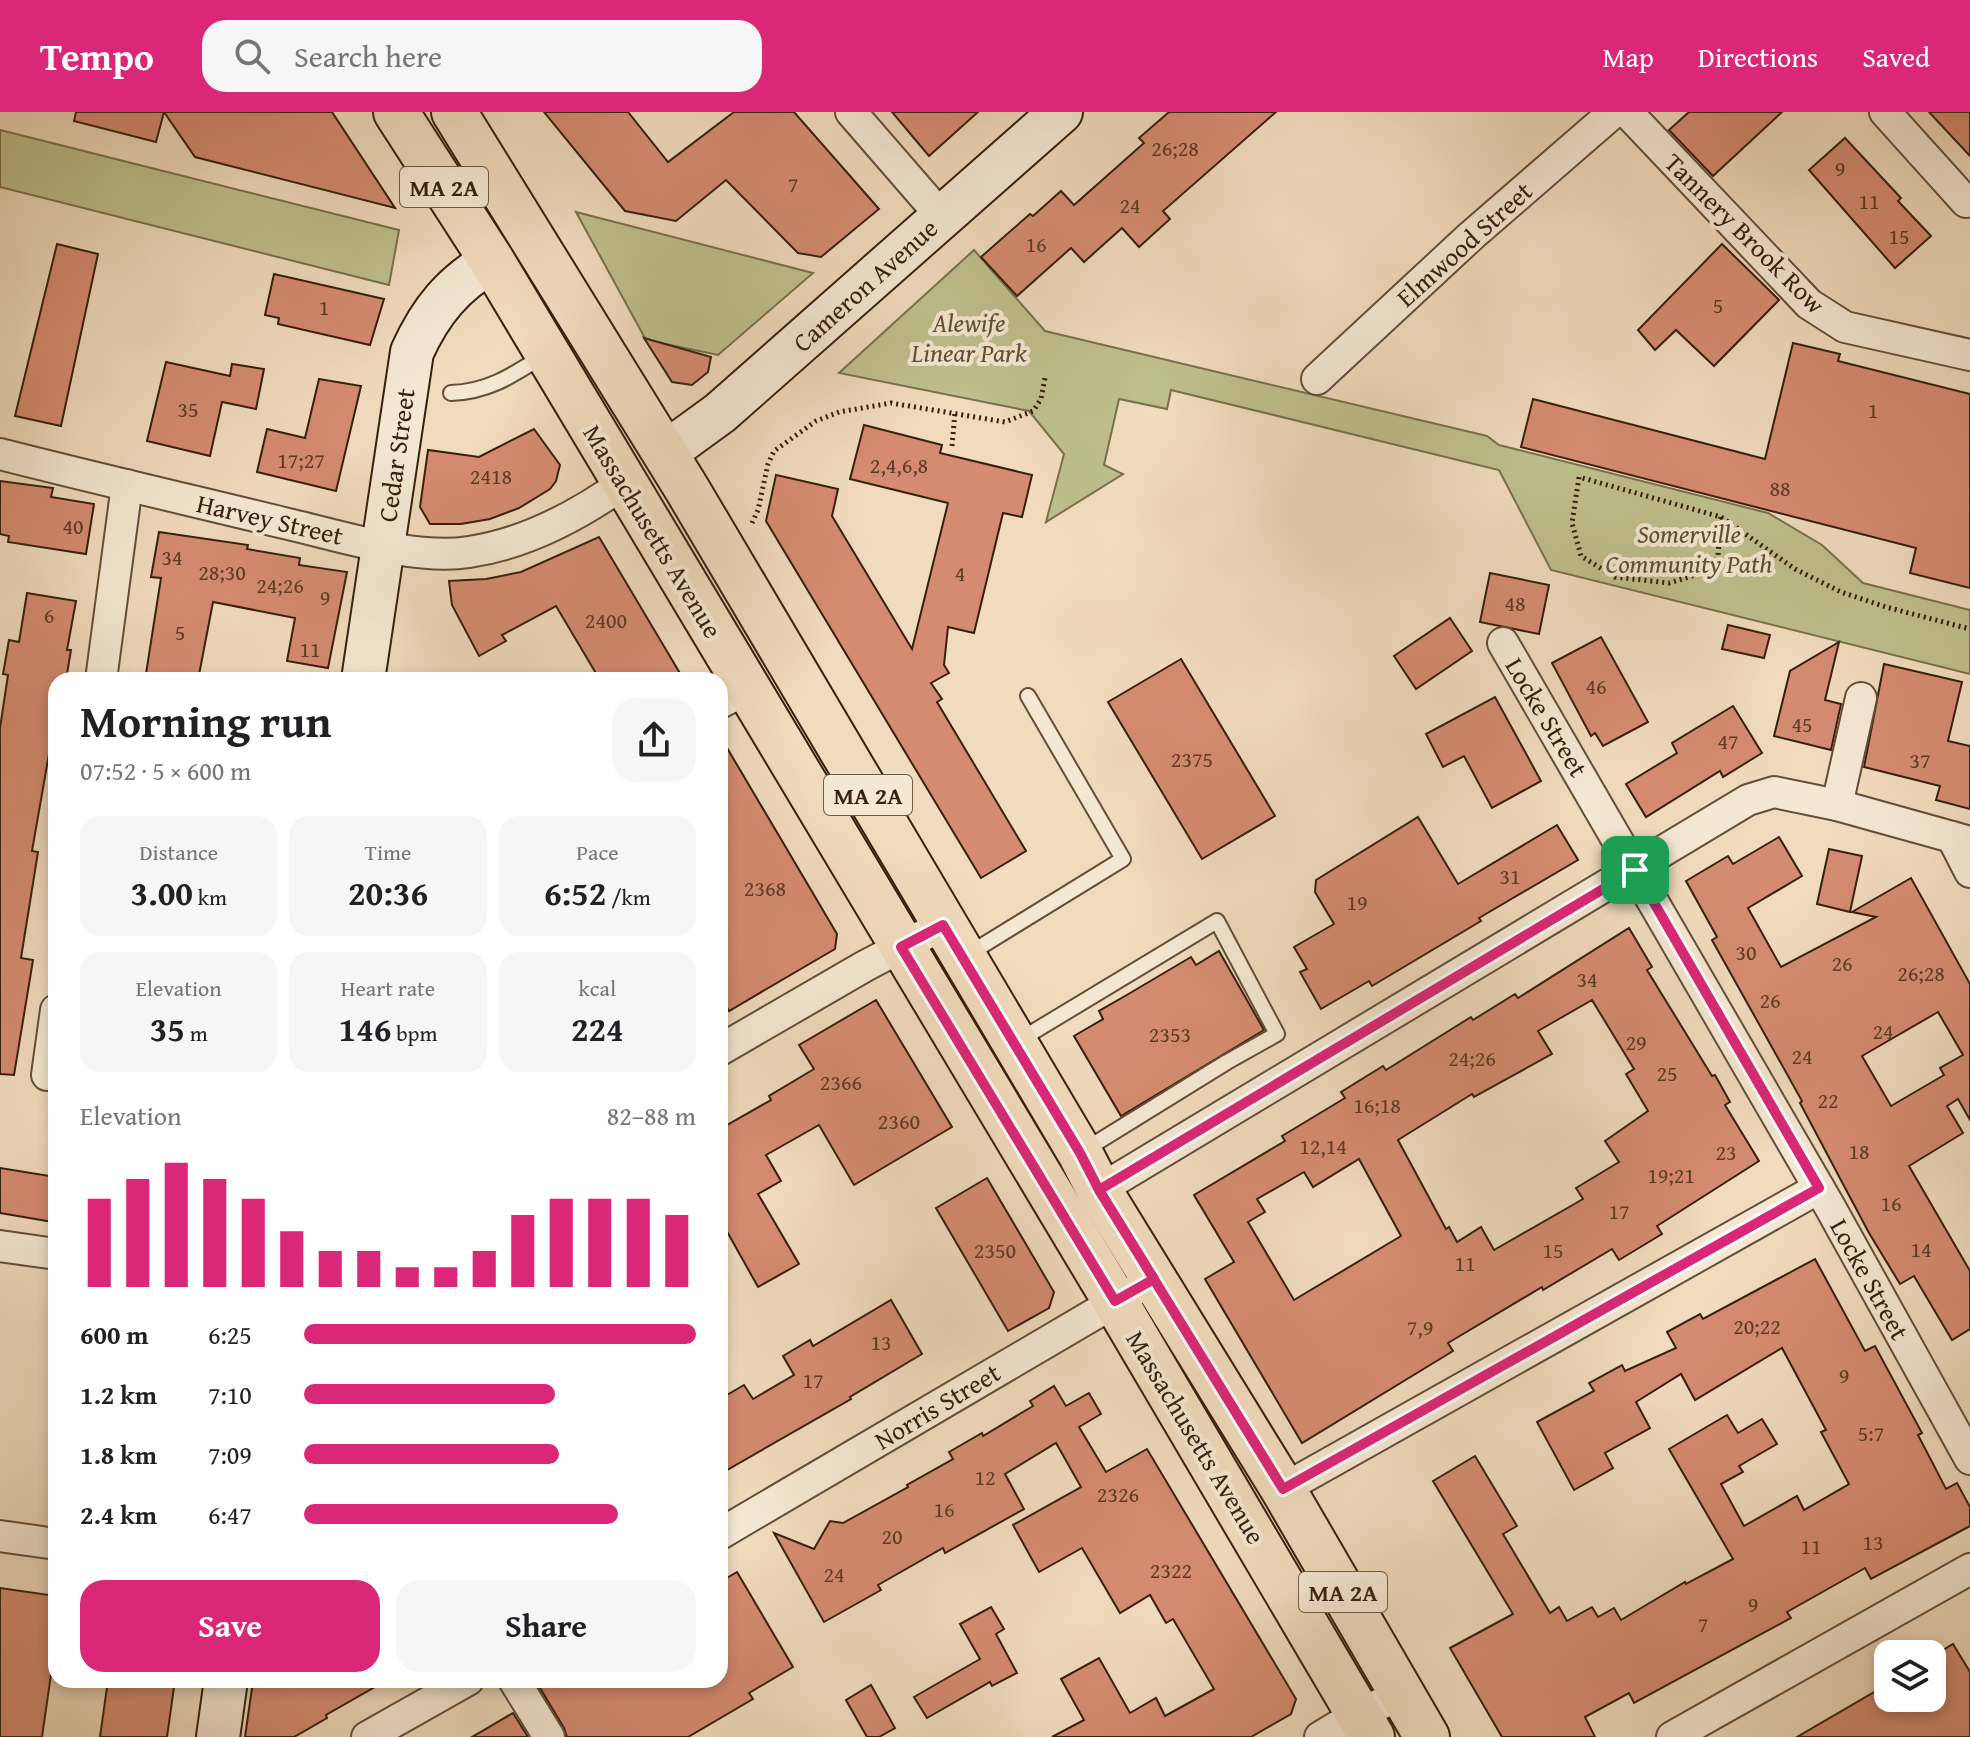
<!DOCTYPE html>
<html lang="en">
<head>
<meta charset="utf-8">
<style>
	body { margin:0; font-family:"Gentium Book Plus",serif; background:#f6f6f6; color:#202124; height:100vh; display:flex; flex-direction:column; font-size:30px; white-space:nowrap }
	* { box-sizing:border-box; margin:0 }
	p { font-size:26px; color:#757577 }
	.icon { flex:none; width:44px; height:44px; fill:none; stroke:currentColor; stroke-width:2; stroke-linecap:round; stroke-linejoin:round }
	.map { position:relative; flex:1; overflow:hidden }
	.details { position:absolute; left:48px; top:560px; width:680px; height:1016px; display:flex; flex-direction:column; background:#fff; border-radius:24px; box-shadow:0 4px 12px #0003 }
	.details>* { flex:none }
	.controls { position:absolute; left:1874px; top:1528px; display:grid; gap:16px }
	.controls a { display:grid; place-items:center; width:72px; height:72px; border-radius:16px; background:#fff; box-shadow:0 4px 12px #0003; font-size:40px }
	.pin { position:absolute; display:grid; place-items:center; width:68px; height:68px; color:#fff; margin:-34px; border-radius:16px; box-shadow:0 4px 12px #0006 }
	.round { display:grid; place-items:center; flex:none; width:84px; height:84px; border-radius:24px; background:#f6f6f6 }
	.overview { display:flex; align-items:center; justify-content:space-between; height:136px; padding:0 32px }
	h1 { font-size:44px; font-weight:700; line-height:60px }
	.metrics { display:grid; grid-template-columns:repeat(3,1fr); gap:12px; height:136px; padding:8px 32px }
	.metrics div { display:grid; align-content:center; border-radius:20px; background:#f6f6f6; text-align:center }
	.metrics b { font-size:34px; font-weight:700 }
	.metrics small { font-size:22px; font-weight:400 }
	.metrics p { font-size:22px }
	.chart { height:224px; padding:16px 32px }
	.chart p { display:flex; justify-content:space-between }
	.chart svg { width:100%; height:144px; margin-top:8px; stroke:#db2777; stroke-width:6 }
	.cta { display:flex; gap:16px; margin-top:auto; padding:16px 32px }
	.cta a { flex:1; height:92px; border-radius:24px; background:#db2777; color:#fff; font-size:32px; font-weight:700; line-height:92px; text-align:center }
	.cta a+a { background:#f6f6f6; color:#202124 }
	ul { padding:0 32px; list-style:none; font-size:26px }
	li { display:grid; grid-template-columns:128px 96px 1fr; align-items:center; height:60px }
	li i { height:20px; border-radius:10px; background:#db2777 }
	header { display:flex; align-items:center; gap:48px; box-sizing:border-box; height:112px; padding:0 40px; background:#db2777; color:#fff }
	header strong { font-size:38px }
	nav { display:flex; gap:44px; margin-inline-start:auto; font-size:28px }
	.search { width:560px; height:72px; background:#f6f6f6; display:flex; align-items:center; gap:20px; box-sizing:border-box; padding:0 28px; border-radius:24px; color:#757577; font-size:30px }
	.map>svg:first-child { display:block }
	.green { fill:#bebf8d; stroke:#7a6f4d; stroke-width:2 }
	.building { fill:#d58b71; stroke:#361f0d; stroke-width:2; fill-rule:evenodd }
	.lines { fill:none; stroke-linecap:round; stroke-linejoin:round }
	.lane-casing { stroke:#644e39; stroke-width:18 }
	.street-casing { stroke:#644e39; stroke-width:34 }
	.secondary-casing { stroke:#361f0d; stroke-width:46 }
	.primary-casing { stroke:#361f0d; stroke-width:48 }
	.path { stroke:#361f0d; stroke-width:5; stroke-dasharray:2 4; stroke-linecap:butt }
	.lane { stroke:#f5e8d3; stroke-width:14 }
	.street { stroke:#f5e8d3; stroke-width:30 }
	.secondary { stroke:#f5e8d3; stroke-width:42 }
	.primary { stroke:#f0dbbc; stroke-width:44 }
	.route-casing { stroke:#fff; stroke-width:16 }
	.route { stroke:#db2777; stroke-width:10 }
	.labels { text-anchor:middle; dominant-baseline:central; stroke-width:8; stroke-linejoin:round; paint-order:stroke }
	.number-label { font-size:22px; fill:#5e3a26 }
	.shield { fill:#f5e8d3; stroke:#6f5b48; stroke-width:2 }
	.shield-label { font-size:24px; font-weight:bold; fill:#361f0d }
	.street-label { font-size:26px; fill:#361f0d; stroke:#f5e8d3 }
	.park-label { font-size:26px; font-style:italic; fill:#5f4f33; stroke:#f5e8d3 }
</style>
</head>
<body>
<header>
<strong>Tempo</strong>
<div class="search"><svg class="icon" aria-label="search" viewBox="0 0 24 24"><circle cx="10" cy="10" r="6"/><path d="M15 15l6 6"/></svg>Search here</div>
<nav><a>Map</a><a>Directions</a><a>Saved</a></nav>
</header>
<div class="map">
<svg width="1970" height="1625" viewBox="0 0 1970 1625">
	<rect width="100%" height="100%" fill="#f0dbbc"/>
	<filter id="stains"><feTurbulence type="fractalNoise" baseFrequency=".0025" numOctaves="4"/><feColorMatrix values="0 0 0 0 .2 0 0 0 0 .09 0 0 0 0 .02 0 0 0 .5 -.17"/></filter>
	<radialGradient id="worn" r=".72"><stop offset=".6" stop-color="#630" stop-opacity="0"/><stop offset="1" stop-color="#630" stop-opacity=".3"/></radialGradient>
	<g class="green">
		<polygon points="0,18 399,118 389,173 0,75"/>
		<polygon points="576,100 813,161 718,243 646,228"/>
		<polygon points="974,138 1045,219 1487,324 1499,333 1768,401 1822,433 1863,471 1970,498 1970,562 1551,458 1499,358 1171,278 1167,297 1119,287 1104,353 1123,362 1046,410 1064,342 1029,299 839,261"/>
	</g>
	<g class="building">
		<polygon points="76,0 164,0 156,30 74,9"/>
		<polygon points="164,0 332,0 395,96 195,45"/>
		<polygon points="544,0 628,0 668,50 734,0 794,0 879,97 821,145 798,141 726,68 676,109 625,99"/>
		<polygon points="892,0 978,0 929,44"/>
		<polygon points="1169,0 1276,0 1163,99 1170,107 1139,135 1122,116 1084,150 1071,136 1017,184 981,145 1030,102 1033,104 1061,79 1074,93 1144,31 1139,26"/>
		<polygon points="1689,0 1782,0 1713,64 1669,18"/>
		<polygon points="1929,0 1970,0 1970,44"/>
		<polygon points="1845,26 1901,86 1898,89 1931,124 1895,156 1809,58"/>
		<polygon points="57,132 98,142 61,314 15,304"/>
		<polygon points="1722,132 1779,188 1714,254 1676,218 1655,238 1638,218"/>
		<polygon points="274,162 384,187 370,233 278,212 279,206 265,203"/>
		<polygon points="644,226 711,245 708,260 692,273 672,270"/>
		<polygon points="1793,231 1840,242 1838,249 1970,282 1970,476 1910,461 1916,436 1521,335 1533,287 1765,347"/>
		<polygon points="166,250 230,264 232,252 264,257 256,297 222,290 210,344 147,329"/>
		<polygon points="319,267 361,274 336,379 257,360 267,317 305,326"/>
		<polygon points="864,313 942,333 940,341 1032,363 1022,405 1003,401 974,521 948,515 944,553 949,561 931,571 942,587 937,590 1026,739 981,766 766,409 776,363 838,377 832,404 912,537 948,391 850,367"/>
		<polygon points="534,317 560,353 556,369 550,377 519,396 490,407 461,412 430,412 420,395 428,338 479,345"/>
		<polygon points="0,369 53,376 51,385 94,392 86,442 8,430 9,424 0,422"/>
		<polygon points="159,420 248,433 247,437 300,446 299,453 347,460 328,556 287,549 295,506 213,490 198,568 145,568 161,466 151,465"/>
		<polygon points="599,425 684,568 600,568 556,494 502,523 506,529 479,544 452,493 449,469 486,467 521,460"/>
		<polygon points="1490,461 1549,473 1539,522 1480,510"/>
		<polygon points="27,481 76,489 67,538 71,538 66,568 56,568 56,620 53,619 32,739 38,740 21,846 33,848 14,963 0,962 0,616 8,563 3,562 9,528 19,530"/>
		<polygon points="1450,506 1472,539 1416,577 1394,544"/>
		<polygon points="1728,513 1770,523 1764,546 1722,537"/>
		<polygon points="1601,525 1648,610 1603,634 1595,621 1591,624 1552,551"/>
		<polygon points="1839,530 1825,588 1841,592 1831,638 1774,624 1790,559"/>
		<polygon points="1181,547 1275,704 1202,747 1108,590"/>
		<polygon points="1884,552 1962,570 1948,629 1970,634 1970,697 1936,688 1940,674 1864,655"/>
		<polygon points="1495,585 1541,669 1492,696 1464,644 1443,655 1426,622"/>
		<polygon points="1733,594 1762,641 1723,665 1720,659 1646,705 1626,672 1677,641 1672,631"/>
		<polygon points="720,624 837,822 835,837 729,899 720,883"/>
		<polygon points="1418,705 1458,772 1557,713 1578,748 1479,806 1481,809 1372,874 1369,869 1321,897 1300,860 1307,857 1294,835 1334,812 1315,780 1316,768"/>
		<path d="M1779 725 1802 764 1748 796 1781 855 1876 805 1852 800 1911 766 1970 872V1008L1958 987 1947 994 1963 1021 1909 1054 1970 1159V1217L1952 1228 1914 1164 1900 1172 1869 1121 1800 991 1802 989 1712 828 1717 825 1686 769 1728 744 1733 752ZM1938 900 1963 943 1940 956 1944 963 1891 994 1862 944Z"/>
		<polygon points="1829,737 1862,744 1850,800 1817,792"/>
		<path d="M1629 816 1652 855 1647 858 1712 964 1715 963 1730 990 1725 993 1759 1049 1657 1114 1662 1122 1619 1148 1612 1137 1543 1178 1542 1175 1448 1231 1453 1239 1302 1331 1205 1167 1234 1150 1194 1083 1285 1029 1282 1024 1345 986 1341 980 1383 954 1386 958 1471 905 1473 908 1515 882 1518 886ZM1592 888 1634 957 1626 962 1648 999 1605 1029 1619 1050 1576 1076 1583 1087 1494 1138 1481 1115 1457 1130 1449 1115 1446 1117 1398 1028 1472 982 1474 985 1552 942 1538 919ZM1359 1047 1401 1124 1294 1188 1248 1110 1265 1100 1257 1087 1304 1060 1313 1075Z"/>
		<polygon points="1219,839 1264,918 1121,1004 1074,924 1103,907 1099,899 1125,884 1191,845 1196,853"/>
		<polygon points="876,888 952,1015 854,1073 819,1013 766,1043 781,1069 758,1082 799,1152 758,1175 720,1107 720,1017 771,988 769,984 814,957 799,933"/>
		<polygon points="0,1056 56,1065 53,1110 0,1101"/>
		<polygon points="987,1066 1054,1180 1049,1196 1008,1219 936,1096"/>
		<polygon points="1815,1147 1865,1239 1875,1234 1922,1321 1918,1323 1946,1377 1957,1371 1970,1395 1970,1414 1871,1467 1865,1456 1787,1500 1791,1506 1634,1591 1629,1581 1585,1605 1595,1625 1502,1625 1450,1536 1513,1502 1433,1369 1475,1344 1517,1414 1503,1422 1550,1501 1559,1495 1567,1509 1592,1495 1598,1505 1614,1496 1621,1508 1685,1470 1686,1472 1733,1447 1669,1337 1727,1303 1738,1321 1762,1307 1777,1332 1739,1354 1743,1360 1721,1372 1744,1414 1797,1384 1804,1398 1849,1372 1821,1320 1826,1318 1782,1236 1695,1288 1681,1262 1636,1290 1650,1316 1605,1341 1613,1356 1574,1378 1537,1310 1594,1279 1589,1271 1622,1253 1625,1259 1676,1236 1667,1220 1700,1202 1703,1207"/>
		<polygon points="891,1188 922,1242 850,1285 851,1287 720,1362 720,1287 744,1273 753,1287 794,1263 783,1244 810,1228 813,1234"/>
		<polygon points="1054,1274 1066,1294 1089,1281 1101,1302 1079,1315 1106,1360 1147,1337 1296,1587 1291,1602 1251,1625 1052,1625 1084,1608 1061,1567 1099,1546 1130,1601 1156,1586 1165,1604 1214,1577 1173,1507 1166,1511 1150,1483 1120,1501 1082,1436 1039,1460 1013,1413 1081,1375 1056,1331 1005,1362 1024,1397 945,1441 943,1436 878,1473 881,1478 824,1510 774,1421 814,1437 830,1409 843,1411 908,1375 907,1373 953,1347 949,1340 982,1321 983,1324 1033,1294 1030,1289"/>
		<polygon points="737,1460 793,1555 749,1581 753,1587 688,1625 567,1625 564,1616 540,1576 554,1568 720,1568 720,1470"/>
		<polygon points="0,1476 56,1484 56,1528 42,1625 0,1625"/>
		<polygon points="991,1495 1004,1517 996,1522 1017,1561 992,1574 990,1570 927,1606 914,1585 980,1547 960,1512"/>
		<polygon points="1953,1532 1970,1560 1970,1625 1797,1625 1888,1572 1888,1586 1932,1586 1932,1545"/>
		<polygon points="108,1568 175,1568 167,1625 100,1625"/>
		<polygon points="266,1568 387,1568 326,1603 327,1606 294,1625 245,1625 252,1576"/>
		<polygon points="871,1573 895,1616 879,1625 867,1625 846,1588"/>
		<polygon points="513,1601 528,1625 472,1625"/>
	</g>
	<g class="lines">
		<g class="lane-casing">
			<g id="lane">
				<path d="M451 281C488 280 513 263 543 244"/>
				<polyline points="967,843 1123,747 1028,584"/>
				<polyline points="1018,929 1217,809 1277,922 1227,950 1083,1039"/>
			</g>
		</g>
		<g class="street-casing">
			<g id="street">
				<polyline points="851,0 942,105"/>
				<polyline points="1627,0 1809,192 1845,215 1970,243"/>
				<polyline points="1885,0 1966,90"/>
				<polyline points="1317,267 1471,124 1614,0"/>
				<path d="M0 342C94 366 189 388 284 411 337 423 416 449 469 440 524 432 579 403 624 371"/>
				<polyline points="1503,531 1830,1095 1970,1347"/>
				<polyline points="101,568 127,373"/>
				<polyline points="720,591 747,577"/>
				<polyline points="1837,693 1861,586"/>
				<polyline points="1952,725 1970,760"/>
				<polyline points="720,938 865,854 943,813"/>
				<polyline points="47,963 56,898"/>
				<polyline points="1099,1078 1748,688 1774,680 1837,693 1970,730"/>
				<polyline points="0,1134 56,1142"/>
				<polyline points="1283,1377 1819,1076"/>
				<polyline points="720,1422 1132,1180"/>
				<polyline points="0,1424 56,1432"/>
				<polyline points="514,1568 549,1625"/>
				<polyline points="367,1625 468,1568"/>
				<polyline points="1320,1625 1358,1602 1403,1582"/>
				<polyline points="1672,1625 1970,1457"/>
			</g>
		</g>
		<g class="secondary-casing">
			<g id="secondary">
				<polyline points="665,341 720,301 1061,0"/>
				<path d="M363 568 412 240C431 198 453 172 492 149"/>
				<polyline points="218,1625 226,1568"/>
			</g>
		</g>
		<g class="primary-casing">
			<g id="primary">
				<polyline points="396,0 492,149 1115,1189 1372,1625"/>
				<polyline points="454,0 687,377 1080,1041 1099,1078 1283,1377 1427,1625"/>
			</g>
		</g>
		<g class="path">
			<polyline points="952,334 955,300"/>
			<polyline points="1721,405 1718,443 1705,460 1669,471 1615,465 1581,444 1572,411 1579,365 1721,405 1795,457 1841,480 1886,495 1970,517"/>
			<polyline points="752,411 758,398 768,352 774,339 816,309 839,300 891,291 1005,310 1033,299 1041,287 1045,266"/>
		</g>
		<use href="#lane" class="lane"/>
		<use href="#street" class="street"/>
		<use href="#secondary" class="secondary"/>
		<use href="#primary" class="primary"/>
	</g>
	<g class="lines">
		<g class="route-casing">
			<polyline id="route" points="1635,758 1099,1078 1154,1167 1115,1189 901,835 943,813 1080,1041 1099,1078 1283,1377 1819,1076 1635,758"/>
		</g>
		<use href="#route" class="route"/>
	</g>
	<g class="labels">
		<g class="number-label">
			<text x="1175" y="36">26;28</text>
			<text x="1840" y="56">9</text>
			<text x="793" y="72">7</text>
			<text x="1869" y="89">11</text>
			<text x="1130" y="93">24</text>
			<text x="1899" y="124">15</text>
			<text x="1036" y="132">16</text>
			<text x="1718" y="193">5</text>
			<text x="324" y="195">1</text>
			<text x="188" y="297">35</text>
			<text x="1873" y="298">1</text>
			<text x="301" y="348">17;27</text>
			<text x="899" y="353">2,4,6,8</text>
			<text x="491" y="364">2418</text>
			<text x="1780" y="376">88</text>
			<text x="73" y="414">40</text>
			<text x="172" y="445">34</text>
			<text x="222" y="460">28;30</text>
			<text x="960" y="461">4</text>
			<text x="280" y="473">24;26</text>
			<text x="325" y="485">9</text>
			<text x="1515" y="491">48</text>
			<text x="49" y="503">6</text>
			<text x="606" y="508">2400</text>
			<text x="180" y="520">5</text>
			<text x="310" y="537">11</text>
			<text x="1596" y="574">46</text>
			<text x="1802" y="612">45</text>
			<text x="1728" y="629">47</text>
			<text x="1192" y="647">2375</text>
			<text x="1920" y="648">37</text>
			<text x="1510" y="764">31</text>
			<text x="765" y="776">2368</text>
			<text x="1357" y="790">19</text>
			<text x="1746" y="840">30</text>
			<text x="1842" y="851">26</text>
			<text x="1921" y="861">26;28</text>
			<text x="1587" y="867">34</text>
			<text x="1770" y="888">26</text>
			<text x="1883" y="919">24</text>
			<text x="1170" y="922">2353</text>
			<text x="1636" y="930">29</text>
			<text x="1802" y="944">24</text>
			<text x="1472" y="946">24;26</text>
			<text x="1667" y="961">25</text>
			<text x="841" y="970">2366</text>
			<text x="1828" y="988">22</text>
			<text x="1377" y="993">16;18</text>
			<text x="899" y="1009">2360</text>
			<text x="1323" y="1034">12,14</text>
			<text x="1859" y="1039">18</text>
			<text x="1726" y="1040">23</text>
			<text x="1671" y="1063">19;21</text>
			<text x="1891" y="1091">16</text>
			<text x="1619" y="1099">17</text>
			<text x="1921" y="1137">14</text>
			<text x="995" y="1138">2350</text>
			<text x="1553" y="1138">15</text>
			<text x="1465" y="1151">11</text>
			<text x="1757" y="1214">20;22</text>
			<text x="1420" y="1215">7,9</text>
			<text x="881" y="1230">13</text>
			<text x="1844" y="1263">9</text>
			<text x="813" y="1268">17</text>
			<text x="1871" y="1321">5:7</text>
			<text x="985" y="1365">12</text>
			<text x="1118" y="1382">2326</text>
			<text x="944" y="1397">16</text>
			<text x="892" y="1424">20</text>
			<text x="1873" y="1430">13</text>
			<text x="1811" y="1434">11</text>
			<text x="1171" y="1458">2322</text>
			<text x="834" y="1462">24</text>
			<text x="1753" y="1492">9</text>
			<text x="1703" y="1512">7</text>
		</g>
		<g class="shield">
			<rect x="400" y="55" width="88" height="40" rx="6"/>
			<rect x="824" y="663" width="88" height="40" rx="6"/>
			<rect x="1299" y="1460" width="88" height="40" rx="6"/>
		</g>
		<g class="shield-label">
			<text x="444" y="75">MA 2A</text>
			<text x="868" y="683">MA 2A</text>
			<text x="1343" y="1480">MA 2A</text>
		</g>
		<g class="street-label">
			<text transform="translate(1745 121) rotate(45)">Tannery Brook Row</text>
			<text transform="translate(1464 132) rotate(-42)">Elmwood Street</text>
			<text transform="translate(865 173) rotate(-42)">Cameron Avenue</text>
			<text transform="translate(396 343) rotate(-82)">Cedar Street</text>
			<text transform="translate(270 407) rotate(13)">Harvey Street</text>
			<text transform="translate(653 419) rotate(59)">Massachusetts Avenue</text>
			<text transform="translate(1547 605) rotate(59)">Locke Street</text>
			<text transform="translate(1870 1167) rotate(61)">Locke Street</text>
			<text transform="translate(937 1294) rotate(-31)">Norris Street</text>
			<text transform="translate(1196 1325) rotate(59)">Massachusetts Avenue</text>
		</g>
		<g class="park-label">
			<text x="969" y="210">Alewife<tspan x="969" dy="30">Linear Park</tspan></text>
			<text x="1689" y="421">Somerville<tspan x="1689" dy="30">Community Path</tspan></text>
		</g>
	</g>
	<rect width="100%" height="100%" filter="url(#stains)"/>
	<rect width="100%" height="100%" fill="url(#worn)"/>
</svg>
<div class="controls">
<a><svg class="icon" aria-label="layers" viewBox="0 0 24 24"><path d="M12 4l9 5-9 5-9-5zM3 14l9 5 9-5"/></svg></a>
</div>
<div class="pin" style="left:1635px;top:758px;background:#1e9e55"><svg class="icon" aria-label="arrive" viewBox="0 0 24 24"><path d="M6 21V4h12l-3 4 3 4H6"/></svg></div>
<section class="details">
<div class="overview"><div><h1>Morning run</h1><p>07:52 · 5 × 600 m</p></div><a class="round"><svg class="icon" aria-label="share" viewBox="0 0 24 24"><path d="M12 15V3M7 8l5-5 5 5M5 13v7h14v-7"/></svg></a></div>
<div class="metrics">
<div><p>Distance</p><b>3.00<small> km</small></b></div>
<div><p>Time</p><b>20:36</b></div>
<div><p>Pace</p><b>6:52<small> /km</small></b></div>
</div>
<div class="metrics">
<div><p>Elevation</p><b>35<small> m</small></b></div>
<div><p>Heart rate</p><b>146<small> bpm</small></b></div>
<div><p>kcal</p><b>224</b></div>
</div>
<div class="chart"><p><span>Elevation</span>82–88 m</p>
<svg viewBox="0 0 160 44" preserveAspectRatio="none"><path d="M5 44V17M15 44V11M25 44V6M35 44V11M45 44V17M55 44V27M65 44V33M75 44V33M85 44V38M95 44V38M105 44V33M115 44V22M125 44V17M135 44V17M145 44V17M155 44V22"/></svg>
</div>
<ul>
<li><b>600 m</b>6:25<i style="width:100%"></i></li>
<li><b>1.2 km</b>7:10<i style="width:64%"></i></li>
<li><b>1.8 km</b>7:09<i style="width:65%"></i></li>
<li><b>2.4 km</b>6:47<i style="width:80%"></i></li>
</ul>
<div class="cta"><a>Save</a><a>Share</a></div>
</section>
</div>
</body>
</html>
